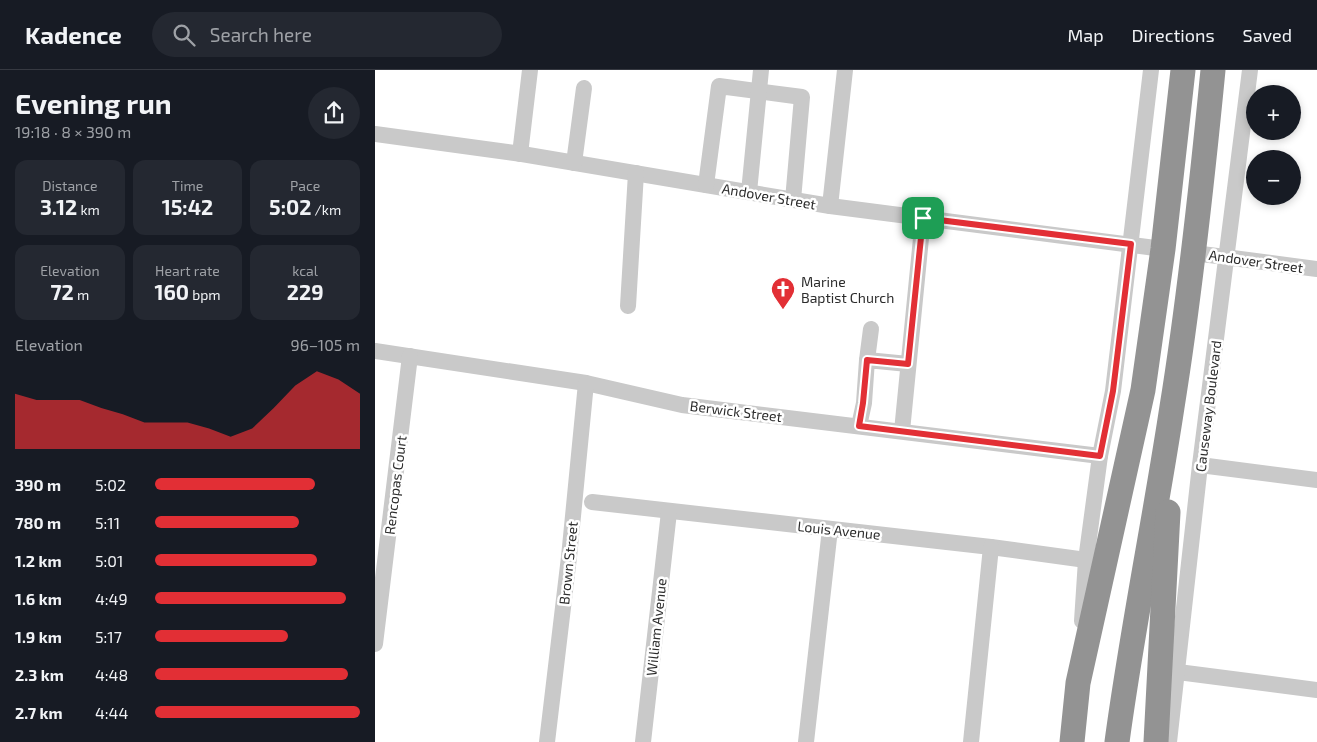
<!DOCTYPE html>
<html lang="en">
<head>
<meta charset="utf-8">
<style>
	body { margin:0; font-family:"Exo 2",sans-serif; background:#242831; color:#f1f3f6; height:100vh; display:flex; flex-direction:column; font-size:19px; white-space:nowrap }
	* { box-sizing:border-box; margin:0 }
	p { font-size:16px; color:#9ea1a6 }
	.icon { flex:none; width:28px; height:28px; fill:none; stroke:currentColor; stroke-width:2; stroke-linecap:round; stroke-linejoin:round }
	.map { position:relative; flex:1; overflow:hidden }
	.side { display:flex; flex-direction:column; background:#171b24; width:375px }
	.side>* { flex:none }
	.tools { position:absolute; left:871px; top:15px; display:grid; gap:10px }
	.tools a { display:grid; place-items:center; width:55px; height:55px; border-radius:50%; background:#171b24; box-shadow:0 2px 8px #0003; font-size:25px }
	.pin { position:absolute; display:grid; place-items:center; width:42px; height:42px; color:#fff; margin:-21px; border-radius:10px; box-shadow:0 2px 8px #0006 }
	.round { display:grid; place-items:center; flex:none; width:52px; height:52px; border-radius:26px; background:#242831 }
	.headline { display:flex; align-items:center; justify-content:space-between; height:85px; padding:0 15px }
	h1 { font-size:28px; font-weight:700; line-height:38px }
	.metrics { display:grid; grid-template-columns:repeat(3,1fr); gap:8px; height:85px; padding:5px 15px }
	.metrics div { display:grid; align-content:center; border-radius:12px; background:#242831; text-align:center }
	.metrics b { font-size:21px; font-weight:700 }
	.metrics small { font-size:14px; font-weight:400 }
	.metrics p { font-size:14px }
	.chart { height:140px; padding:10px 15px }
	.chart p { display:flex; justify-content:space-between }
	.chart svg { width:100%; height:90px; margin-top:5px; fill:#e22f35; opacity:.7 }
	ul { padding:0 15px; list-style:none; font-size:16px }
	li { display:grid; grid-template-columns:80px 60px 1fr; align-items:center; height:38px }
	li i { height:12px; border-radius:6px; background:#e22f35 }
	header { display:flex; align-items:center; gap:30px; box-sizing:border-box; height:70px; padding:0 25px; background:#171b24; border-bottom:1px solid #363941 }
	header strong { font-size:24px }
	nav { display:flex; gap:28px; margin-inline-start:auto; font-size:18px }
	.search { width:350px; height:45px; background:#242831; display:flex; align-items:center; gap:12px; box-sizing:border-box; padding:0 18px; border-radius:28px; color:#9ea1a6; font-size:19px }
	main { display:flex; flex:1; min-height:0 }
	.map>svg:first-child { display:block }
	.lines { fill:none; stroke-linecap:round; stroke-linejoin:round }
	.minor { stroke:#c9c9c9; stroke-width:16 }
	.highway { stroke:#939393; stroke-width:25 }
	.route-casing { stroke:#fff; stroke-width:10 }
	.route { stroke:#e22f35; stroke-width:6 }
	.labels { text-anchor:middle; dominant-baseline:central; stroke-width:5; stroke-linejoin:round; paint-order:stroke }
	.street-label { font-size:14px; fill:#2c2c2c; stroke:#fff }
	.poi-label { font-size:14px; fill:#2c2c2c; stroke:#fff; text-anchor:start }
</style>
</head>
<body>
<header>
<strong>Kadence</strong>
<div class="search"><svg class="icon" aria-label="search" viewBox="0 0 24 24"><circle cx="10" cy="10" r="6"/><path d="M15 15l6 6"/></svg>Search here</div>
<nav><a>Map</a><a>Directions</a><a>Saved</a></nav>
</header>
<main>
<section class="side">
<div class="headline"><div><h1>Evening run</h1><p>19:18 · 8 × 390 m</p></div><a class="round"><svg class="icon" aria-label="share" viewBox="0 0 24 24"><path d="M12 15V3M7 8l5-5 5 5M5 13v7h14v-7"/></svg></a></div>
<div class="metrics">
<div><p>Distance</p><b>3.12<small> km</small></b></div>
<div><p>Time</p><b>15:42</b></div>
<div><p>Pace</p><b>5:02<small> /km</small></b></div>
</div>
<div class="metrics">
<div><p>Elevation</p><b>72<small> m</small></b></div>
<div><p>Heart rate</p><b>160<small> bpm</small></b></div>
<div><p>kcal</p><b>229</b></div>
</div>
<div class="chart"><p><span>Elevation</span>96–105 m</p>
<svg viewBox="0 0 160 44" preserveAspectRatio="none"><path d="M0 44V17L10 20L20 20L30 20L40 24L50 27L60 31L70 31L80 31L90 34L100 38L110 34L120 24L130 13L140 6L150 10L160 17V44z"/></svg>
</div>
<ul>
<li><b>390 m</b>5:02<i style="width:78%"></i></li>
<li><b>780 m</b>5:11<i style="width:70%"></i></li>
<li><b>1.2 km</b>5:01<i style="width:79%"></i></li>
<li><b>1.6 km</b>4:49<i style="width:93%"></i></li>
<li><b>1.9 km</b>5:17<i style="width:65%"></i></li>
<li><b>2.3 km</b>4:48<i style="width:94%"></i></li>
<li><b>2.7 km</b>4:44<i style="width:100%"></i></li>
</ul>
</section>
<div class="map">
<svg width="942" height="672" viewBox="0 0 942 672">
	<rect width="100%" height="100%" fill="#fff"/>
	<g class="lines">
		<g class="minor">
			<polyline points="0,64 147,84 455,136 788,179"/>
			<polyline points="145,84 155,0"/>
			<polyline points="199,93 209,18"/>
			<polyline points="331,115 344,16 427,27 418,130"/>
			<polyline points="374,122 386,0"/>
			<polyline points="455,136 470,0"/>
			<polyline points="819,183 942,199"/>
			<polyline points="253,236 261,103"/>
			<polyline points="0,281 211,313 307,335 725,386"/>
			<polyline points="492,290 496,259"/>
			<polyline points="484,356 489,333 492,290 533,294"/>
			<polyline points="527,361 548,148"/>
			<polyline points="825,395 942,410"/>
			<polyline points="217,432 616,477 711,490"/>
			<polyline points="707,551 711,490 725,386 738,321 776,0"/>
			<polyline points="0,574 35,286"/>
			<polyline points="803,602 942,620"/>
			<polyline points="172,672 194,487 211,313"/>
			<polyline points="268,672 294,442"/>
			<polyline points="431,672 455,459"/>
			<polyline points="596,672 616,477"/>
			<polyline points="794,672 825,395 875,0"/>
		</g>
		<g class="highway">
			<polyline points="697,672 703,613 768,320 788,179 808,0"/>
			<path d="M742 672C757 560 780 449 797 337 815 225 827 113 838 0"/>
			<polyline points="781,672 793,442"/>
		</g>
	</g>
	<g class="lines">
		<g class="route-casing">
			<polygon id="route" points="548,148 756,174 738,321 725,386 484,356 488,333 492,290 533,294"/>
		</g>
		<use href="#route" class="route"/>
	</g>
	<defs>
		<g id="church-pin" transform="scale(1.25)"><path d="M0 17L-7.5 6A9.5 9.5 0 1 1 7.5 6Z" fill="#e22f35" stroke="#fff"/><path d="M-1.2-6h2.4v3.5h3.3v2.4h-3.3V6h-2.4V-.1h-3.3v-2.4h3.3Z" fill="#fff"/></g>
	</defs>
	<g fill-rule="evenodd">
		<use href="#church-pin" x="408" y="219"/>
	</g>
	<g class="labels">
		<g class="street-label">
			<text transform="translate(394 126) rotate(10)">Andover Street</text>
			<text transform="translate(881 191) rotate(8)">Andover Street</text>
			<text transform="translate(833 336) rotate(-83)">Causeway Boulevard</text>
			<text transform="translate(361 341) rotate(7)">Berwick Street</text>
			<text transform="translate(20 415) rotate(-83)">Rencopas Court</text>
			<text transform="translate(464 460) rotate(6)">Louis Avenue</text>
			<text transform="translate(193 493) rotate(-84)">Brown Street</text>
			<text transform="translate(281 557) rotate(-84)">William Avenue</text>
		</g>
		<g class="poi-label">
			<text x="426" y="211">Marine<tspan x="426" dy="16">Baptist Church</tspan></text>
		</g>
	</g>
</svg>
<div class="tools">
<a>+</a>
<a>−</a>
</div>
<div class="pin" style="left:548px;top:148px;background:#1e9e55"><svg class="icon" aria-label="arrive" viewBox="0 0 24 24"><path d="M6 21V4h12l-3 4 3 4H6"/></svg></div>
</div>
</main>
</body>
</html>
